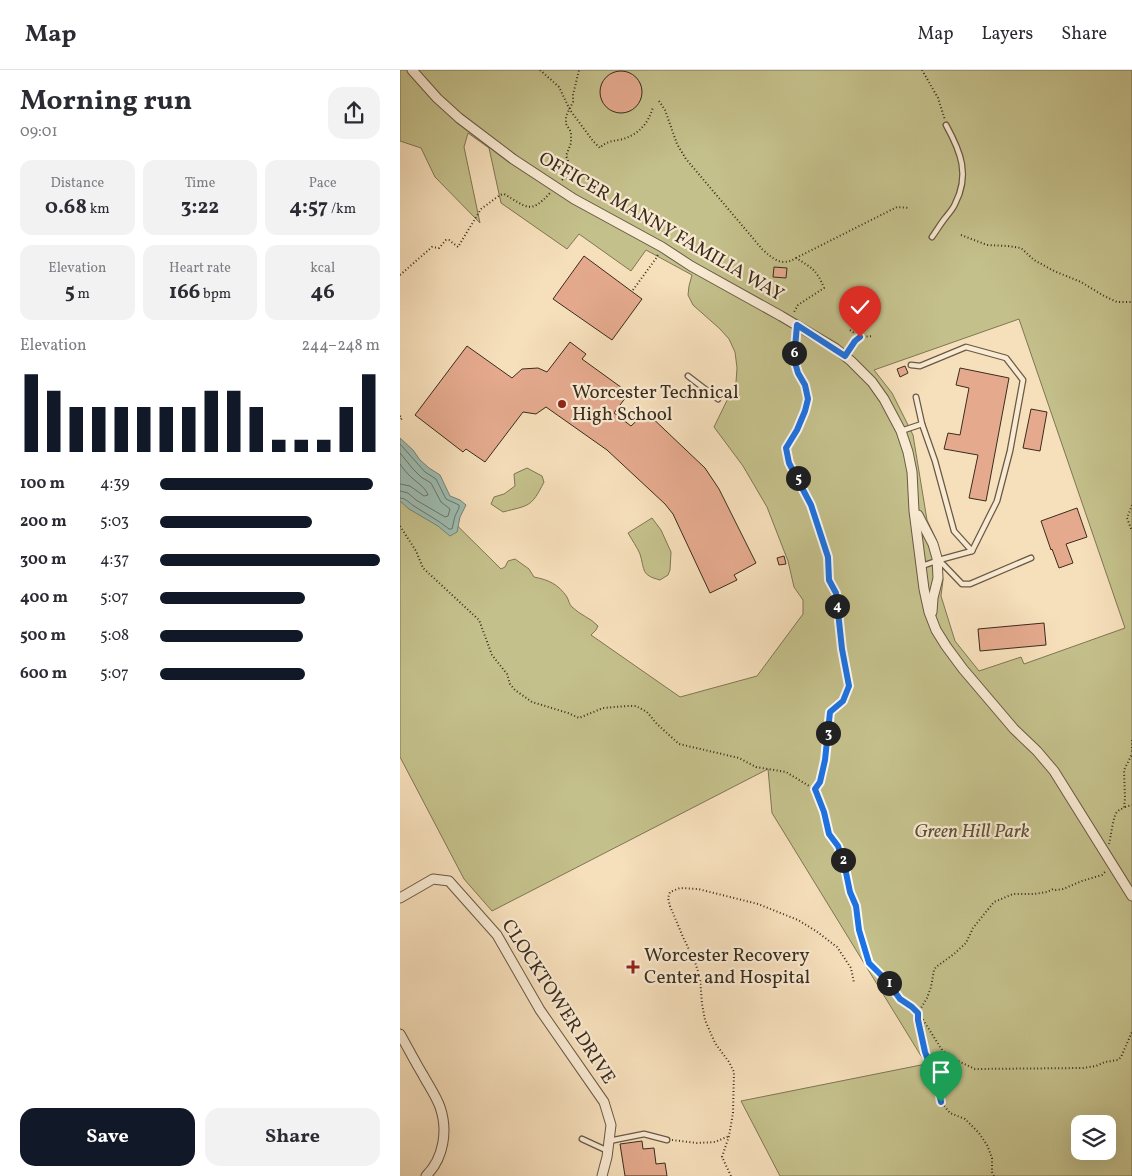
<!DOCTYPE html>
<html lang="en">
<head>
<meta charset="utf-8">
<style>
	body { margin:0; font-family:Vollkorn,serif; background:#f2f2f3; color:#2b2b33; height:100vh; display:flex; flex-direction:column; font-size:19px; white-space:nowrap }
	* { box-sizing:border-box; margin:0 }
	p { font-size:16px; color:#7c7c81 }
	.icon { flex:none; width:28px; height:28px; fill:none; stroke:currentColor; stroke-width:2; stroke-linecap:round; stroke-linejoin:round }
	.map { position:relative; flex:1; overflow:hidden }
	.sheet { display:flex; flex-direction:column; background:#fff; width:400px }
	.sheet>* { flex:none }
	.controls { position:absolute; left:671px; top:1045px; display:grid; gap:10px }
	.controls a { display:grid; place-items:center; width:45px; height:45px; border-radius:10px; background:#fff; box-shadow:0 5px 20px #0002; font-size:25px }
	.pin { position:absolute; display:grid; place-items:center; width:42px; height:42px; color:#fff; margin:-51px -21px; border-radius:50% 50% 50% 0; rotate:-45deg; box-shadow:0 0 5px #0007 }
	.pin .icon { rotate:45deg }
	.km { position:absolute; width:25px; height:25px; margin:-12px; border-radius:50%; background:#222; color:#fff; font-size:14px; line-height:25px; text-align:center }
	.round { display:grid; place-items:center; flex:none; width:52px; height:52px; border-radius:15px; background:#f2f2f3 }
	.head { display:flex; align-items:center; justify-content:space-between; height:85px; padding:0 20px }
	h1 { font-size:28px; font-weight:700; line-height:38px }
	.stats { display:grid; grid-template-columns:repeat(3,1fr); gap:8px; height:85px; padding:5px 20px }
	.stats div { display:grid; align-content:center; border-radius:12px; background:#f2f2f3; text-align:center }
	.stats b { font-size:21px; font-weight:700 }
	.stats small { font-size:14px; font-weight:400 }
	.stats p { font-size:14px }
	.chart { height:140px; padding:10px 20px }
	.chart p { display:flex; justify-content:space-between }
	.chart svg { width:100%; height:90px; margin-top:5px; stroke:#111827; stroke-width:6 }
	.button { display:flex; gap:10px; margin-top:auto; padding:10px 20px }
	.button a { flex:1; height:58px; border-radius:15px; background:#111827; color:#fff; font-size:20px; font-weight:700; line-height:58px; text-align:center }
	.button a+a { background:#f2f2f3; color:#2b2b33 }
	ul { padding:0 20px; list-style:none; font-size:16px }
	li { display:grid; grid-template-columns:80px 60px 1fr; align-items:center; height:38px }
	li i { height:12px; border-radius:6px; background:#111827 }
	header { display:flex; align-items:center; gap:30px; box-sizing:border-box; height:70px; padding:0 25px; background:#fff; border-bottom:1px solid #e1e1e2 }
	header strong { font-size:24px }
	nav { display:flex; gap:28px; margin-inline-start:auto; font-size:18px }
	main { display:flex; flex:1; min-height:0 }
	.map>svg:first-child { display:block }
	.green { fill:#c4c08b; stroke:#7f7654; fill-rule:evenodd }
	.water { fill:#9dbcb1; stroke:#758275 }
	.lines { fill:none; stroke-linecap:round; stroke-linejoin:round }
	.shore { stroke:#6c7466; stroke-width:1 }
	.building { fill:#e5aa8e; stroke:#3a2c1c }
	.service-casing { stroke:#695944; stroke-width:7 }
	.minor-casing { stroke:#695944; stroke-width:11 }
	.path { stroke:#3a2c1c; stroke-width:2; stroke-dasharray:1 2.5; stroke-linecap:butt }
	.service { stroke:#f9ead3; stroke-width:4.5 }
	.minor { stroke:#f9ead3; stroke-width:9 }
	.route-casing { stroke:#fff; stroke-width:10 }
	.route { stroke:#1a73e8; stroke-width:6 }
	.poi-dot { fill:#8f2418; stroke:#f9ead3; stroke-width:2 }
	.labels { text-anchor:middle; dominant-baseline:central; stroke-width:4.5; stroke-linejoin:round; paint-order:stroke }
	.street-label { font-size:19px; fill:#3a2c1c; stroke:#f9ead3 }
	.poi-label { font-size:19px; fill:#3a2c1c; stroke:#f9ead3; text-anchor:start }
	.park-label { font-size:19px; font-style:italic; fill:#5c5138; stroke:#f9ead3 }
</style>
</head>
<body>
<header>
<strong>Map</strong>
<nav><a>Map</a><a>Layers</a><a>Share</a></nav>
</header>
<main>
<section class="sheet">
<div class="head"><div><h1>Morning run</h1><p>09:01</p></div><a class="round"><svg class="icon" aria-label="share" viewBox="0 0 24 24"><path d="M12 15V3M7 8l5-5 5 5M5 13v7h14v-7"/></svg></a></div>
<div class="stats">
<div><p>Distance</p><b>0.68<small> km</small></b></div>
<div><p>Time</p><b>3:22</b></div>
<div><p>Pace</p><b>4:57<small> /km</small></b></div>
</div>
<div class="stats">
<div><p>Elevation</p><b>5<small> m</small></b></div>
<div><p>Heart rate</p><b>166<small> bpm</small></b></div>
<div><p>kcal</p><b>46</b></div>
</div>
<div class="chart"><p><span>Elevation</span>244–248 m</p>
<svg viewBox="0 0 160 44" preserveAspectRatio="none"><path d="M5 44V6M15 44V14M25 44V22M35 44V22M45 44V22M55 44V22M65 44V22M75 44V22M85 44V14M95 44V14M105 44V22M115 44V38M125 44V38M135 44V38M145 44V22M155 44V6"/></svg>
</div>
<ul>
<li><b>100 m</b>4:39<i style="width:97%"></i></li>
<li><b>200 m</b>5:03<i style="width:69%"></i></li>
<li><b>300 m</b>4:37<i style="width:100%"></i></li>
<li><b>400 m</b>5:07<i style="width:66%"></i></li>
<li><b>500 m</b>5:08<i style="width:65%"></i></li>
<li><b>600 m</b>5:07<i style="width:66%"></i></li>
</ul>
<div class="button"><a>Save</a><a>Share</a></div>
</section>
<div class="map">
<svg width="732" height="1106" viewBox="0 0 732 1106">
	<rect width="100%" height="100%" fill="#f6dfbb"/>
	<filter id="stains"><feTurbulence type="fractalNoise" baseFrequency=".004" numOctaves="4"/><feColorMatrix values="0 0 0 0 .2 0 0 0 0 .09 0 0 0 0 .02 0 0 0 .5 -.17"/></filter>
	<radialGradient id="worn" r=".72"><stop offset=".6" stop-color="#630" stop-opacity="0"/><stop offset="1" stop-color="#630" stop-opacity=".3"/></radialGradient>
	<g class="green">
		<path d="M0 0H732V1106H380L341 1031 526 994 372 743 368 699 92 841 64 809 0 687V399L101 499 105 497 108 491 115 489 129 499 134 507C149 510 158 514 167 527 169 531 169 534 172 537 180 545 191 548 198 556L196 560 191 565 280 627 357 606 403 544V530L394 517 388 491 367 437 343 396 314 357 336 312 337 298 335 282 329 269 320 259 293 235 288 225 289 216 292 205 246 180 231 201 179 164 167 179 101 133 89 78 68 63 64 77 80 153 35 107 21 78 0 71ZM619 249 725 558 624 594 621 587 579 601 555 571 541 526 543 510 536 469 527 450 513 365 492 323 474 300ZM680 1054H708V1081H680Z"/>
		<path d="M127 398 142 406 144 412C131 438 129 435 103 442L91 434 94 427 104 424 115 416 114 404Z"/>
		<path d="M252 448 261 460 271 482 270 500 268 505 260 510C241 505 245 501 240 484 237 477 232 470 228 463Z"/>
	</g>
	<polygon class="water" points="0,368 13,380 20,390 29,398 40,405 50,426 60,430 66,435 60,447 57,462 50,466 38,456 9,439 0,431"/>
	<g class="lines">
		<g class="shore">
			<path d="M0 374 25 402 36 409 46 429 59 435V438L55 446 52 459H49C38 450 26 444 14 436 9 433 6 428 0 428"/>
			<polyline points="0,383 13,399 21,407 31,413 41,432 50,439 48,446 45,447 16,430 8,423 0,421"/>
			<path d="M0 394C2 397 5 401 8 404 14 411 25 416 28 425L24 426 10 416 0 414"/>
		</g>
	</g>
	<g class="building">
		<circle cx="221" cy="22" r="21"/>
		<polygon points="184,186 242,229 212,270 153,229"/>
		<polygon points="374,197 387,198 386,208 373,207"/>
		<polygon points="170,272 186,284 182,289 229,323 214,343 231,356 246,342 305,398 319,419 356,493 334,505 337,510 310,523 273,444 265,434 207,380 146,337 136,344 123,342 85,392 66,379 63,382 15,345 67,276 112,308 122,299 138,298 147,302"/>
		<polygon points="505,296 508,303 500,307 497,299"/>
		<polygon points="560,298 609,308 586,431 569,428 578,385 544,379 548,363 560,365 569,318 556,315"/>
		<polygon points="631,339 647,342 640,381 623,378"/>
		<polygon points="677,438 687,467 666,474 673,493 659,498 652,479 651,480 641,451"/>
		<polygon points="384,486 386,494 379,495 377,488"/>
		<polygon points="644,553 646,575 580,581 578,559"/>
		<polygon points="242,1071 243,1079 254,1078 256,1094 265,1093 267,1106 225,1106 220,1074"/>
	</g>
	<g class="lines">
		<g class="service-casing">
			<g id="service">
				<path d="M532 167C537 160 541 153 546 147 549 143 553 139 555 134 570 105 561 82 546 55"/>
				<polyline points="511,295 520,296 566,277 606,288 623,310 610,381 597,431 572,481 539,490 522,496"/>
				<polyline points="288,306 318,329"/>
				<polyline points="516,327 522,354 535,391 554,461 572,481"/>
				<polyline points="501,361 522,354"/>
				<polyline points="539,490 562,514 570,514 631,488"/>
				<polyline points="182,1069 208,1081"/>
				<polyline points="209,1071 244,1064 267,1070"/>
			</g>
		</g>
		<g class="minor-casing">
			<g id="minor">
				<polyline points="12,0 37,28 59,48 113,89 174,129 262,177 291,196 381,246 435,278 451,291 472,312 484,329 501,361 508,382 512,402 514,441 524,519 529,542 536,560 546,576 563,599 614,659 637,681 654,701 732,826"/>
				<polyline points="518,445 533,474 537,488 538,508 533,528 532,542"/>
				<polyline points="0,828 33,809 49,811 97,865 140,940 204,1032 211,1055 207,1087 202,1106"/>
				<path d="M0 964C8 978 15 992 23 1005 29 1016 36 1026 40 1037 48 1060 44 1088 26 1106"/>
			</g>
		</g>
		<g class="path">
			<path d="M140 0 159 17 170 40 193 71 200 78C205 72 212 71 219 70 237 66 248 55 253 37"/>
			<polyline points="522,0 538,28 545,50"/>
			<path d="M259 31 265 40 277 74 286 89 362 179C373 189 382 197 396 188 412 198 417 200 424 218L398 235 393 244"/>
			<path d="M162 110C169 102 171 96 166 86L171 73V62L166 54V46L173 32V25L179 0"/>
			<polyline points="561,165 587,175 608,176 621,178 634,190 654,201 681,212 704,226 717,232 732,232"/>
			<polyline points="396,188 497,137 509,138"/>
			<path d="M0 205 32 177 39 178 46 170H49L58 177 81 139 100 125 104 124C127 137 130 145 150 123"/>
			<polyline points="233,220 257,187 258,184"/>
			<polyline points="450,260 460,267"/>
			<path d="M396 265C396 273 393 281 394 289 395 303 408 314 408 329 408 345 394 365 386 378L389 393 411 435 428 487 429 510 436 523 442 579 449 616 443 631 430 642C428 665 428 702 415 719L424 742 429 764 438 776 444 793 450 822 456 836 459 860 469 893 486 909 500 929 512 937 520 945 542 980 552 988 575 999 683 998 696 996 705 992 718 990 721 987 732 962"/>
			<path d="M450 278C458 267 460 267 473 266"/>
			<polyline points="0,346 2,348 0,351"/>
			<polyline points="732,435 727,448 732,461"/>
			<polyline points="0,456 16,481 23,498 79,550 92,585 107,604 110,614 115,620 132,632 168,643 179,648 203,638 227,636 236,636 247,642 257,654 279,674 339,688 356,697 386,702 414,719"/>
			<polyline points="732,670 732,682"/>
			<polyline points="725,737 732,735"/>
			<path d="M709 774C711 767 713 746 717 742 719 740 721 739 724 738L725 728 724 700 732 684"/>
			<polyline points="272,1070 297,1073 315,1072 329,1066"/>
			<polyline points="331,1106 322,1087 329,1066 333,1043 334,1002 329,992 315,973 305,950 302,934 300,908 295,892 283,867 270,836 268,828 270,822 280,818 298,819 358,834 398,850 416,861 437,877 451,898 454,913"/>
			<polyline points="594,1106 592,1102 592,1088 587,1075 579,1063 565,1049 550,1043 541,1032 539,1017 525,983 518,950 518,943 527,928 531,917 534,900 536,897 554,884 566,873 573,858 594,832 613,824 634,824 647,822 653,819 656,820 663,819 682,811 702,805 706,801"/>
		</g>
		<use href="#service" class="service"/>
		<use href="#minor" class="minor"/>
	</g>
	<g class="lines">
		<g class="route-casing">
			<polyline id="route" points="460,267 455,271 445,286 397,255 394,289 398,303 405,315 408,329 405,341 397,360 386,378 389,393 411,435 428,487 429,510 436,523 442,579 449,616 443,631 430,642 425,690 420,712 415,719 424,742 429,764 438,776 444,793 450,822 456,836 459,860 469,893 486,910 500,929 512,937 518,943 518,950 525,982 538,1017 541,1032"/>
		</g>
		<use href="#route" class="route"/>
	</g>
	<g class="poi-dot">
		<circle cx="162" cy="334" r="5"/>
		<path d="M230.5 889.5h5v5h5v5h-5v5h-5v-5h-5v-5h5z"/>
	</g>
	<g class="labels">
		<g class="street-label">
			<text transform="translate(261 157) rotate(30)">OFFICER MANNY FAMILIA WAY</text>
			<text transform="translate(158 932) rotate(57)">CLOCKTOWER DRIVE</text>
		</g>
		<g class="poi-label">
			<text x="172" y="323">Worcester Technical<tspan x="172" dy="22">High School</tspan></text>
			<text x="244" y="886">Worcester Recovery<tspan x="244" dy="22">Center and Hospital</tspan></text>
		</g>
		<g class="park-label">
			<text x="572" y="762">Green Hill Park</text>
		</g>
	</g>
	<rect width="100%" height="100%" filter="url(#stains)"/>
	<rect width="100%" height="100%" fill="url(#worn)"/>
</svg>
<div class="controls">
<a><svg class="icon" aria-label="layers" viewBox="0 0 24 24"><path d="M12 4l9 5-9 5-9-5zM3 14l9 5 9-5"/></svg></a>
</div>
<div class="pin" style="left:541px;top:1032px;background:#1e9e55"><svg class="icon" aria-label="arrive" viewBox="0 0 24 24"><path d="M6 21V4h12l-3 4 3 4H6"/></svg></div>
<div class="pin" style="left:460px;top:267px;background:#d93025"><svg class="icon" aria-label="check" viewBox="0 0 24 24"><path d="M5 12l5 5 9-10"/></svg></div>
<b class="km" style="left:489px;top:913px">1</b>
<b class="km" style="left:443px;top:790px">2</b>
<b class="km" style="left:428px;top:663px">3</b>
<b class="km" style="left:437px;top:536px">4</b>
<b class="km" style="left:398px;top:408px">5</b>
<b class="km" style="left:394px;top:283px">6</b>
</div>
</main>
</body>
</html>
